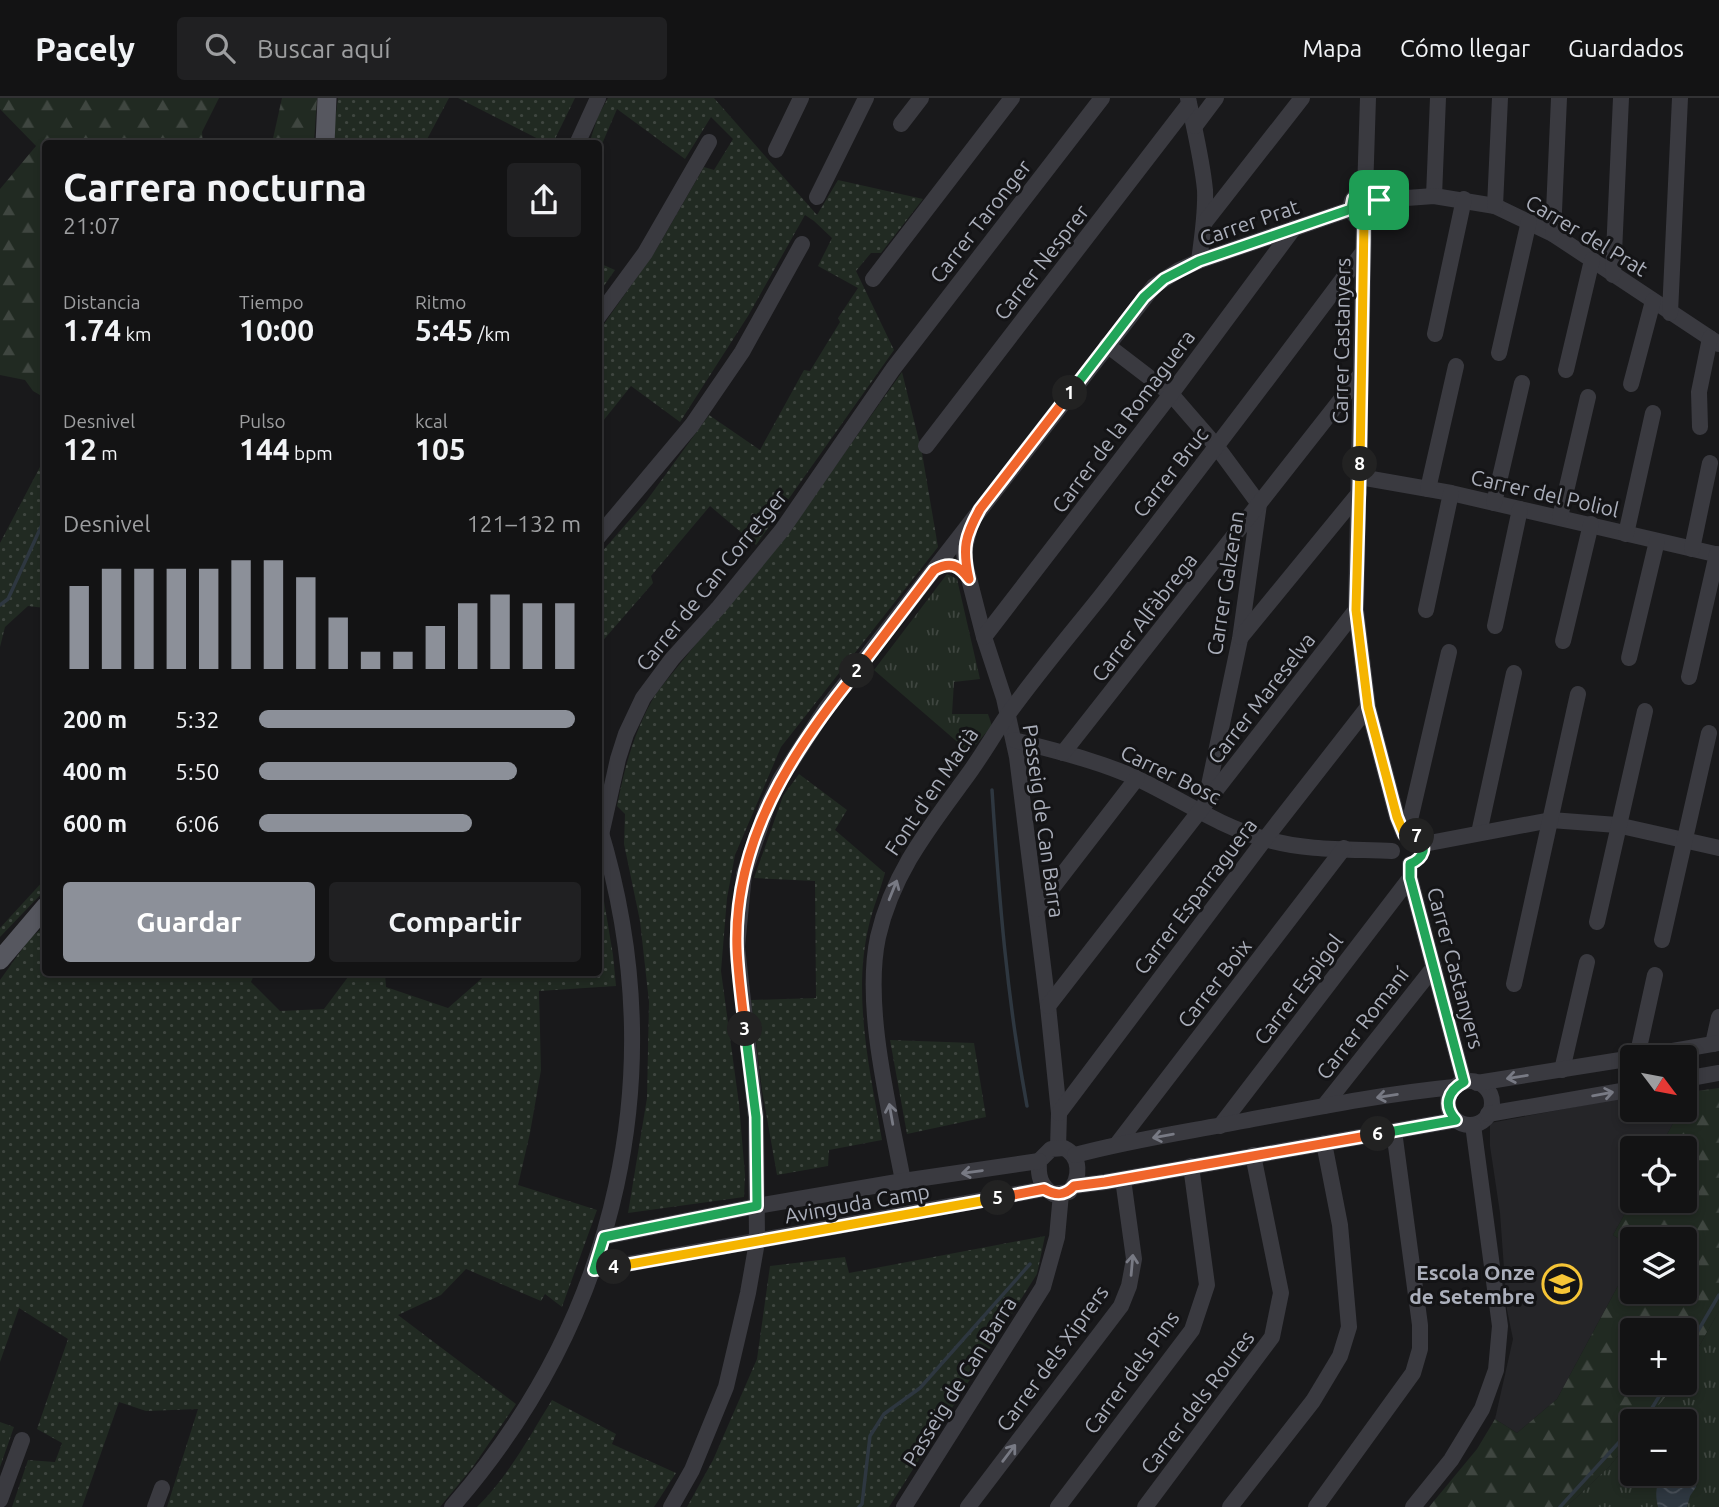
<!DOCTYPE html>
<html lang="es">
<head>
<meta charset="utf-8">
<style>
	body { margin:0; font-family:Ubuntu,sans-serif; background:#202022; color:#f1f3f6; height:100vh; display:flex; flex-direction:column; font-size:26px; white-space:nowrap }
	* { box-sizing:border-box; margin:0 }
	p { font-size:23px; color:#9d9ea0 }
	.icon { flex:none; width:38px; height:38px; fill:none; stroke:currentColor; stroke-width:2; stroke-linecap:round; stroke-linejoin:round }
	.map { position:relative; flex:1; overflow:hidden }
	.sheet { position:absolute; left:42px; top:42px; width:560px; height:836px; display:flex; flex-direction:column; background:#131314; border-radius:7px; box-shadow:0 4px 10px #0003,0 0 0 2px #323234 }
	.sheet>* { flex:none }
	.needle { width:46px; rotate:122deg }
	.fabs { position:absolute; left:1620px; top:947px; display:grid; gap:14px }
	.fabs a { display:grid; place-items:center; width:77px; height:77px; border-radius:7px; background:#131314; box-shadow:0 4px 10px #0003,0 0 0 2px #323234; font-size:35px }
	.pin { position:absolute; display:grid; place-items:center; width:60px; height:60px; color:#fff; margin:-30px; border-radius:14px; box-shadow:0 4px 10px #0006 }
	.km { position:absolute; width:35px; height:35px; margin:-18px; border-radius:50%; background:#222; color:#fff; font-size:19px; line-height:35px; text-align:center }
	.round { display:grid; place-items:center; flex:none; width:74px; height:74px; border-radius:7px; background:#202022 }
	.headline { display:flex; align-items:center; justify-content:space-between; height:119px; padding:0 21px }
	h1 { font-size:38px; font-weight:700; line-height:52px }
	.figures { display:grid; grid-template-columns:repeat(3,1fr); gap:10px; height:119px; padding:7px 21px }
	.figures div { display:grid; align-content:center }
	.figures b { font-size:30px; font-weight:700 }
	.figures small { font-size:19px; font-weight:400 }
	.figures p { font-size:19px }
	.chart { height:196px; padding:14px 21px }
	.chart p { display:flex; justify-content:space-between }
	.chart svg { width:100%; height:126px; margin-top:7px; stroke:#8c9099; stroke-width:6 }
	.button { display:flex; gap:14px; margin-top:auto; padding:14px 21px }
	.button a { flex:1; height:80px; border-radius:7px; background:#8c9099; color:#fff; font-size:28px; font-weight:700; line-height:80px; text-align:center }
	.button a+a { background:#202022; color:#f1f3f6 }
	ul { padding:0 21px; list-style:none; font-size:23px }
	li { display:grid; grid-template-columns:112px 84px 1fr; align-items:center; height:52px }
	li i { height:18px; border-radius:9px; background:#8c9099 }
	header { display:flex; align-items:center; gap:42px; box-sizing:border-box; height:98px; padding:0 35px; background:#131314; border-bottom:2px solid #323234 }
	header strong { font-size:33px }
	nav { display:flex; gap:38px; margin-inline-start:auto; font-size:24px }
	.search { width:490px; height:63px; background:#202022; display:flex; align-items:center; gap:18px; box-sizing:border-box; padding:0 24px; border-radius:7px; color:#9d9ea0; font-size:26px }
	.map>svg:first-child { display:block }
	.built { fill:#252528 }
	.grass { fill:url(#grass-dots) }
	.forest { fill:url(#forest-firs) }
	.park { fill:url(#park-tufts) }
	.water { fill:url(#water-waves) }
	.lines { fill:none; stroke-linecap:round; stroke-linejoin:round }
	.stream { stroke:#2e3740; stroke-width:3.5 }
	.minor { stroke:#3a3a40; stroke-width:16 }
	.major { stroke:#56575f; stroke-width:19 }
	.oneway { stroke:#787a84 }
	.split-1-casing { stroke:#fff; stroke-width:14 }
	.split-2-casing { stroke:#fff; stroke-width:14 }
	.split-3-casing { stroke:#fff; stroke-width:14 }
	.split-4-casing { stroke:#fff; stroke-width:14 }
	.split-5-casing { stroke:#fff; stroke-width:14 }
	.split-6-casing { stroke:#fff; stroke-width:14 }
	.split-7-casing { stroke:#fff; stroke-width:14 }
	.split-8-casing { stroke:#fff; stroke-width:14 }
	.split-9-casing { stroke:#fff; stroke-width:14 }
	.split-1 { stroke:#22a559; stroke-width:9 }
	.split-2 { stroke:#f0652b; stroke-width:9 }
	.split-3 { stroke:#f0652b; stroke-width:9 }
	.split-4 { stroke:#22a559; stroke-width:9 }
	.split-5 { stroke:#f5b400; stroke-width:9 }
	.split-6 { stroke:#f0652b; stroke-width:9 }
	.split-7 { stroke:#22a559; stroke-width:9 }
	.split-8 { stroke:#f5b400; stroke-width:9 }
	.split-9 { stroke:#f5b400; stroke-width:9 }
	.labels { text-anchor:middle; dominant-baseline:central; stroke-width:6; stroke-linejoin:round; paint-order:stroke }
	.street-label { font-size:21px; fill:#abafbb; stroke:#141416 }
	.poi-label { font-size:21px; font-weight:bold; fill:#abafbb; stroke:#141416; text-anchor:end }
</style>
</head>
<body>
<header>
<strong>Pacely</strong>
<div class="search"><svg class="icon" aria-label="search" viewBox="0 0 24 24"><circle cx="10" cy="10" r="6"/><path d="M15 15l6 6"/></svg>Buscar aquí</div>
<nav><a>Mapa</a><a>Cómo llegar</a><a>Guardados</a></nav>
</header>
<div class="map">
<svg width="1719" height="1409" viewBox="0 0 1719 1409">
	<defs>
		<pattern id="grass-dots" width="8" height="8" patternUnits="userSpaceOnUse" patternTransform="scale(1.75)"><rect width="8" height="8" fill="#212a22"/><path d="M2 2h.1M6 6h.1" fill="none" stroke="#3f4640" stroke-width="1.8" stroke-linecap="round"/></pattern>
		<pattern id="forest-firs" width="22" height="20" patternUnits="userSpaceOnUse" patternTransform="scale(1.75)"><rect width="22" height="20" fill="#212a22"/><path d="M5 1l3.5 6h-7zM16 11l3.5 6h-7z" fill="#3f4640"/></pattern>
		<pattern id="park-tufts" width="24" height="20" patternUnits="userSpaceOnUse" patternTransform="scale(1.75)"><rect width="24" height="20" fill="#212a22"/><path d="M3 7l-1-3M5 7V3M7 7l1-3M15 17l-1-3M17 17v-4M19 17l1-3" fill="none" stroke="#3f4640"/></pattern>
		<pattern id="water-waves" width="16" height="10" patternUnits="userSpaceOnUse" patternTransform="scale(1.75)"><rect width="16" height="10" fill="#2e3740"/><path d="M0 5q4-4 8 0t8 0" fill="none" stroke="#4a515a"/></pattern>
	</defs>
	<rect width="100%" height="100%" fill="#19191b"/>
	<polygon class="built" points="1633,998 1633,1012 1680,1012 1660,1050 1633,1050 1633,1101 1613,1137 1633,1150 1633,1160 1557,1301 1517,1335 1495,1321 1513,1241 1507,1212 1500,1115 1490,1048 1490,1025"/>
	<g class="grass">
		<polygon points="338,0 449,0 425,45 335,46 335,23"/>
		<polygon points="458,0 575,0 553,45 548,46"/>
		<polygon points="608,0 714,0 817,117 838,82 923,101 881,155 871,155 856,173 894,252 756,447 710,408 651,478 653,485 599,547 599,457 647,402 709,317 760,352 804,272 810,273 840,224 838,220 858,190 818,168 832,140 814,123 805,117 748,218 680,324 631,288 599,328 599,233 656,152 704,69 714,72 733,41 711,19 685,61 617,11 599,53 598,46 589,46 598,18"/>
		<polygon points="599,165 615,172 599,195"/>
		<path d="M902 274 922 355 938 449 781 649 735 757 727 800 721 873 739 1006 745 1077 744 1099 628 1115 647 1000 649 904 640 823 624 746 625 716 617 708C625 667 635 630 657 594L797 422Z"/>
		<polygon points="45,329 45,510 28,508 5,529 0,549 0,445 41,367"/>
		<path d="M799 676 847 712 835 732 885 775C880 793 873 810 869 827 852 897 870 973 882 1042L829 1052 828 1068 777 1077 762 992 751 902 816 900 815 783 754 780 783 698Z"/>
		<polygon points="599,773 613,857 616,888 539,893 541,972 530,1035 518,1087 597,1112 562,1209 545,1196 541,1203 466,1171 441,1197 398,1217 516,1306 472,1370 440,1409 167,1409 198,1311 146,1313 119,1304 82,1409 12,1409 28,1362 55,1364 62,1345 37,1331 68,1241 19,1210 0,1264 0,882 30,840 45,828 46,875 255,875 251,884 280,913 324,911 351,875 385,875 386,889 448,910 488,875 598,875"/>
		<polygon points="45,781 45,792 0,839 0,830"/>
		<polygon points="890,942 974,945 986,1019 907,1036"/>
		<polygon points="1045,1138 1037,1176 889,1409 687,1409 713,1362 757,1261 770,1168 845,1159 849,1175"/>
		<path d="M552 1302 616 1336 612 1346 676 1375 654 1409H477C508 1379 529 1339 552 1302Z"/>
		<polygon points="0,1324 14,1329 0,1369"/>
	</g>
	<g class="forest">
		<polygon points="0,0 219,0 202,34 203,45 46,46 45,300 33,293 25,282 0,277 0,91 36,48 0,11"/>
		<polygon points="282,0 317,0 314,45 272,45"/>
		<polygon points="1719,990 1719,1213 1685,1273 1685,1232 1633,1232 1633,1284 1677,1285 1646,1323 1633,1323 1633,1339 1609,1369 1566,1409 1429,1409 1477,1351 1495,1321 1517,1335 1557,1301 1633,1160 1633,1194 1685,1194 1685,1141 1633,1141 1633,1150 1613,1137 1633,1101 1685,1102 1685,1050 1660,1050 1680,1012 1685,1012 1685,1002 1690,994"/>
	</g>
	<g class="park">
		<polygon points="947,476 957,481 980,581 954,584 952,616 988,616 992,628 969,654 874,572"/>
		<polygon points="1719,1213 1719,1409 1566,1409 1609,1369 1633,1339 1633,1376 1685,1376 1685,1323 1646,1323 1677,1285 1685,1284 1685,1273"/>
	</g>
	<path class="water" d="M1685 1368 1694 1377 1696 1389 1690 1398 1687 1409H1658C1655 1396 1655 1385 1665 1376H1685Z"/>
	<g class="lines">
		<g class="stream">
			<polyline points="0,507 8,501 46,418"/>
			<path d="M992 692C999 800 1007 901 1027 1008"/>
			<polyline points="1685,1255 1719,1197"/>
			<polyline points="1638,1323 1652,1310 1668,1284"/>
			<polyline points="859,1409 862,1406 870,1338 884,1316 920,1290 1030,1166"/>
			<polyline points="1560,1409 1633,1329"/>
		</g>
		<g class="minor">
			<path d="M1188 0C1194 30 1202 61 1205 92 1206 116 1202 139 1199 163"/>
			<polyline points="901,26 921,0"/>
			<polyline points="1195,28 1216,0"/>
			<polyline points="577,46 598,0"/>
			<polyline points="776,52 801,0"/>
			<circle cx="1365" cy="108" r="14"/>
			<polyline points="1365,94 1368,0"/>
			<polyline points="1434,98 1438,0"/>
			<polyline points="817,99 866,0"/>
			<polyline points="1379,102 1434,98 1495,108 1553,136 1719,246"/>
			<polyline points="1495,108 1500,0"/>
			<polyline points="1364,123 1356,512 1368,609 1397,719 1404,736"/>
			<polyline points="1205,124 1302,0"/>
			<polyline points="1553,136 1559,0"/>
			<polyline points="1613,177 1621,0"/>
			<polyline points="873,181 1012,0"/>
			<polyline points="1670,215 1680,0"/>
			<polyline points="598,219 645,155 709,44"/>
			<polyline points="1435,236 1464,101"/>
			<polyline points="1107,247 1171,296 1217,349 1259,406 1240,541 1205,706"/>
			<polyline points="1499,255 1529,123"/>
			<polyline points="1566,272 1592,162"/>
			<polyline points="1631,286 1653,203"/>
			<polyline points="1700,329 1699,294 1710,240"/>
			<polyline points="926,348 1189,6"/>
			<polyline points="1360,379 1451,395 1719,457"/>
			<polyline points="1428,391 1456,268"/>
			<polyline points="1494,405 1522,285"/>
			<polyline points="1560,419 1588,299"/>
			<polyline points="970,429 964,454 966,469 984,539 1004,600 1017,659 1048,908 1059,1015 1058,1050"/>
			<polyline points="1626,436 1653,315"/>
			<polyline points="598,439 692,327 742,254 802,146"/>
			<polyline points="1692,451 1710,365"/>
			<polyline points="1426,512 1451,395"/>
			<polyline points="1495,528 1520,411"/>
			<polyline points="984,539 1171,296 1294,130"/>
			<polyline points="1241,539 1359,395"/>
			<polyline points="1563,543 1591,426"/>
			<polyline points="1629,560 1657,443"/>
			<polyline points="1689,579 1717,456"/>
			<path d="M1014 642C1055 653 1097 662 1136 680 1179 700 1218 728 1265 741 1306 753 1350 751 1392 753"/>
			<polyline points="1063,655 1361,276"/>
			<polyline points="1407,735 1449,554"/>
			<polyline points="1479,735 1514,575"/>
			<polyline points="601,737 618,661 626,636 643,600 672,561 719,509 782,432 893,271 1102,0"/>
			<polyline points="1424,746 1551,722 1617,727 1719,750"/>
			<polyline points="1410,766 1410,780 1464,984"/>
			<polyline points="1036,811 1137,680"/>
			<polyline points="1597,824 1645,613"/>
			<polyline points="1662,842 1709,635"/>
			<polyline points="1514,886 1578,596"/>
			<polyline points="1048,908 1356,512"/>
			<polyline points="1713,946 1719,919"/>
			<polyline points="1637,959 1655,877"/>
			<polyline points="1638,959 1719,945"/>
			<polyline points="1562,972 1587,864"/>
			<polyline points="1685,981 1719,975"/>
			<circle cx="1470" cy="1005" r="22"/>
			<polyline points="1477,985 1633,960"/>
			<polyline points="1324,1008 1434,869"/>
			<polyline points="1059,1015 1265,741 1368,609"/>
			<polyline points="1488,1016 1633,991"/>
			<polyline points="1220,1028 1410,780"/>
			<polyline points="1117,1046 1344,750"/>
			<path d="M1064 1050C1081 1058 1081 1080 1069 1094L1053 1096C1040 1088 1038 1078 1039 1063L1051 1051Z"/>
			<path d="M1075 1057C1130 1042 1186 1034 1243 1023 1313 1010 1383 996 1454 989"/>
			<path d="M903 1083C890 1013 863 909 878 839 893 774 929 730 967 678 981 659 993 638 1006 619 1036 577 1069 538 1101 498 1190 384 1277 269 1363 154"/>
			<polyline points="1074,1088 1105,1084 1456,1022"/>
			<polyline points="604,1139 757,1108 903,1083 1039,1063"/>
			<polyline points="594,1172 1044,1091"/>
			<polyline points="0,1402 22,1342"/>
			<polyline points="155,1409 162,1390"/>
			<path d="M452 1409C619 1217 674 972 599 728"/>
			<polyline points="671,1409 692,1372 726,1289 748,1195 757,1144 756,1019 737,849 744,776 767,709 781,680 825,612 1154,188 1179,172 1199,163 1351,111"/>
			<polyline points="904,1409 1043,1189 1057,1139 1061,1096"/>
			<polyline points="968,1409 1121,1208 1129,1188 1134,1161 1123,1081"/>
			<polyline points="1058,1409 1192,1232 1207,1187 1191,1068"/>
			<polyline points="1145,1409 1272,1239 1281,1195 1253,1057"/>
			<polyline points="1230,1409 1313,1303 1340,1258 1349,1229 1340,1127 1324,1045"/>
			<polyline points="1316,1409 1413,1275 1420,1251 1420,1227 1394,1033"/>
			<polyline points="1413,1409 1451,1362 1482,1311 1496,1272 1500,1228 1473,1027"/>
		</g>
		<g class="major">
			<polyline points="325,46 327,0"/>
			<polyline points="0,862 46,808"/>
		</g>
	</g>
	<defs><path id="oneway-shaft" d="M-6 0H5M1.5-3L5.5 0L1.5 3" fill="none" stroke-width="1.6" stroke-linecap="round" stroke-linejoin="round" transform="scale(1.75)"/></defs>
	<g class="oneway">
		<use href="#oneway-shaft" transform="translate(893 792) rotate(-68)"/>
		<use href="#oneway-shaft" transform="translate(1517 979) rotate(171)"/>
		<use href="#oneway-shaft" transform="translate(1603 996) rotate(-10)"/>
		<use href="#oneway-shaft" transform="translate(1387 998) rotate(171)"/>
		<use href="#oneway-shaft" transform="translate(891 1016) rotate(-100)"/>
		<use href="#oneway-shaft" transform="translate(1163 1038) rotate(170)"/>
		<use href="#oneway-shaft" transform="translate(972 1074) rotate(172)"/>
		<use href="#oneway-shaft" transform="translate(1132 1167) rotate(-85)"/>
		<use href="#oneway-shaft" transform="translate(1009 1355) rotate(-53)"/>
	</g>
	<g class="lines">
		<g class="split-1-casing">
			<polyline id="split-1" points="1070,295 1144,199 1164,181 1199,163 1351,111 1353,101 1360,95 1373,96 1379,102"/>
		</g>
		<g class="split-2-casing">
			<path id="split-2" d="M857 573 934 472C950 463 959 467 969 481 962 450 965 438 980 411L1070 295"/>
		</g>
		<g class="split-3-casing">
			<path id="split-3" d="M745 931C742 904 738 877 737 851 733 743 792 653 857 573"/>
		</g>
		<g class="split-4-casing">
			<polyline id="split-4" points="614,1169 594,1172 604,1139 757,1108 756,1019 745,931"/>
		</g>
		<g class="split-5-casing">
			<polyline id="split-5" points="614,1169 998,1100"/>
		</g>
		<g class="split-6-casing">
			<path id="split-6" d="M998 1100 1044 1091C1056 1098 1065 1098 1074 1088L1105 1084 1378 1036"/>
		</g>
		<g class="split-7-casing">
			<path id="split-7" d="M1378 1036 1456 1022C1443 1008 1447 993 1464 984L1410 780V766C1424 760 1428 749 1417 738"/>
		</g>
		<g class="split-8-casing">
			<polyline id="split-8" points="1360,366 1356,512 1368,609 1397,719 1404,736 1412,735 1417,738"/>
		</g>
		<g class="split-9-casing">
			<path id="split-9" d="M1360 366 1364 123C1375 122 1381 114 1379 102"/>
		</g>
		<use href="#split-1" class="split-1"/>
		<use href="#split-2" class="split-2"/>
		<use href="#split-3" class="split-3"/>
		<use href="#split-4" class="split-4"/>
		<use href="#split-5" class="split-5"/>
		<use href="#split-6" class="split-6"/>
		<use href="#split-7" class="split-7"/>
		<use href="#split-8" class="split-8"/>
		<use href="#split-9" class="split-9"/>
	</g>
	<defs>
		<g id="school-ring" transform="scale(2.0125)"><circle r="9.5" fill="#141416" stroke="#f6c536" stroke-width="1.5"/><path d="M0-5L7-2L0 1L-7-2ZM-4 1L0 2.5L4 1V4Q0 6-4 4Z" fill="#f6c536"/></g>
	</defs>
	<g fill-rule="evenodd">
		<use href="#school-ring" x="1562" y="1186"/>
	</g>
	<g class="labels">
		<g class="street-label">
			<text transform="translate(980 123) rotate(-52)">Carrer Taronger</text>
			<text transform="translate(1249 124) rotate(-19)">Carrer Prat</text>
			<text transform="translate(1587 137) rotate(31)">Carrer del Prat</text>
			<text transform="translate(1041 164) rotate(-52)">Carrer Nesprer</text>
			<text transform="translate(1341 243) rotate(-89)">Carrer Castanyers</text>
			<text transform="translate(1123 323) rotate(-53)">Carrer de la Romaguera</text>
			<text transform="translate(1170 374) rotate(-52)">Carrer Bruc</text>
			<text transform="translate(1545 395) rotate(13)">Carrer del Poliol</text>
			<text transform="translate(711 482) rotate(-51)">Carrer de Can Corretger</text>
			<text transform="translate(1225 485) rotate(-81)">Carrer Galzeran</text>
			<text transform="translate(1144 519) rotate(-52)">Carrer Alfàbrega</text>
			<text transform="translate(1261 600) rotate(-52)">Carrer Mareselva</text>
			<text transform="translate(1171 676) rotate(26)">Carrer Bosc</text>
			<text transform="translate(931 693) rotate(-56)">Font d'en Macià</text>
			<text transform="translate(1044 723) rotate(82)">Passeig de Can Barra</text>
			<text transform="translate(1195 798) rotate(-53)">Carrer Esparraguera</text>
			<text transform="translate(1456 870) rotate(75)">Carrer Castanyers</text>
			<text transform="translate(1214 885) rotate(-52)">Carrer Boix</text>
			<text transform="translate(1298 891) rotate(-53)">Carrer Espigol</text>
			<text transform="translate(1362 925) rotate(-52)">Carrer Romaní</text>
			<text transform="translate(857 1105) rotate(-10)">Avinguda Camp</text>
			<text transform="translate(1052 1260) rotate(-54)">Carrer dels Xiprers</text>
			<text transform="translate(1131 1274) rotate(-54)">Carrer dels Pins</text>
			<text transform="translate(959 1283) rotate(-58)">Passeig de Can Barra</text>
			<text transform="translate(1197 1304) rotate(-53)">Carrer dels Roures</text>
		</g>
		<g class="poi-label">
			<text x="1535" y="1174">Escola Onze<tspan x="1535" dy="24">de Setembre</tspan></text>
		</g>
	</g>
</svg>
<div class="fabs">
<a><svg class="needle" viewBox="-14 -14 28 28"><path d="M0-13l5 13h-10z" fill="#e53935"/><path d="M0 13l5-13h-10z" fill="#9d9ea0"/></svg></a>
<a><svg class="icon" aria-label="locate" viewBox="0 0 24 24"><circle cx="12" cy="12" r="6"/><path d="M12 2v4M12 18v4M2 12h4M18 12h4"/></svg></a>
<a><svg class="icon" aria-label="layers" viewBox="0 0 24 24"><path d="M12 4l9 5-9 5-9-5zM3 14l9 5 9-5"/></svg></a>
<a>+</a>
<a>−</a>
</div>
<div class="pin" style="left:1379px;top:102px;background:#1e9e55"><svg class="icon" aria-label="arrive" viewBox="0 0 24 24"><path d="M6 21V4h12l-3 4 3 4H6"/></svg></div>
<b class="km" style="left:1070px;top:295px">1</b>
<b class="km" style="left:857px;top:573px">2</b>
<b class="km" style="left:745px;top:931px">3</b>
<b class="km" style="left:614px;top:1169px">4</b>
<b class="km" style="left:998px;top:1100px">5</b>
<b class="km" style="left:1378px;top:1036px">6</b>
<b class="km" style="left:1417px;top:738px">7</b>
<b class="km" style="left:1360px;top:366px">8</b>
<section class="sheet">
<div class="headline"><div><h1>Carrera nocturna</h1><p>21:07</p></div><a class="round"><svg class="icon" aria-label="share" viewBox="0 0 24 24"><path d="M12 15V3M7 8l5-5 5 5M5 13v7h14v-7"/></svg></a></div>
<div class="figures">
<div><p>Distancia</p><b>1.74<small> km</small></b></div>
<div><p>Tiempo</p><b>10:00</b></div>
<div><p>Ritmo</p><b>5:45<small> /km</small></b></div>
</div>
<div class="figures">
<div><p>Desnivel</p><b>12<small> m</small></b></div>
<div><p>Pulso</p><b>144<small> bpm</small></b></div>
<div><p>kcal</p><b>105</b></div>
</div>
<div class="chart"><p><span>Desnivel</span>121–132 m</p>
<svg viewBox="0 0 160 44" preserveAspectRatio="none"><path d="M5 44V15M15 44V9M25 44V9M35 44V9M45 44V9M55 44V6M65 44V6M75 44V12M85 44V26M95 44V38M105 44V38M115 44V29M125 44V21M135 44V18M145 44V21M155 44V21"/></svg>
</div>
<ul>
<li><b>200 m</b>5:32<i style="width:98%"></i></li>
<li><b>400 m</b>5:50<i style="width:80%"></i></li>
<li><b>600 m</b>6:06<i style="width:66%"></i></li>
</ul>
<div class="button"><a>Guardar</a><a>Compartir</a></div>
</section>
</div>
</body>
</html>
